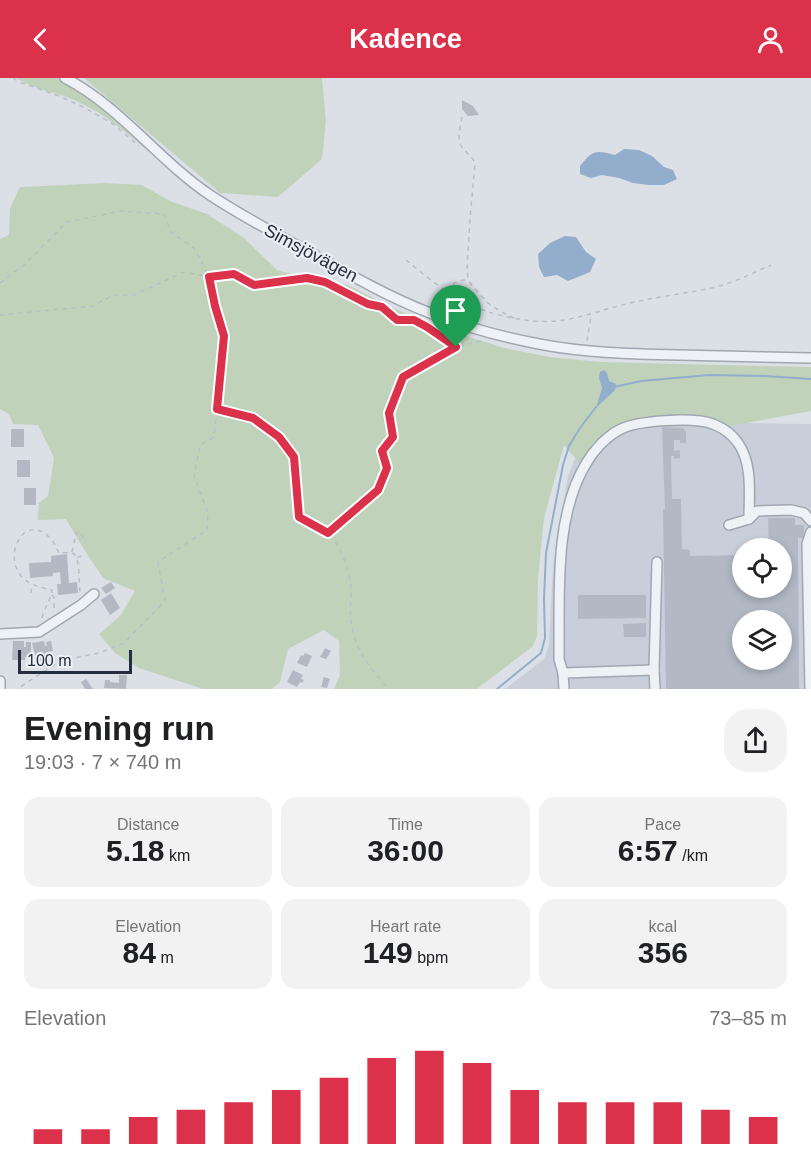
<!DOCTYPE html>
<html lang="en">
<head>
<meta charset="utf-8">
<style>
	body { margin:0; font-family:Arial,sans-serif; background:#f2f2f2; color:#202124; height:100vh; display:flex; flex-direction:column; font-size:22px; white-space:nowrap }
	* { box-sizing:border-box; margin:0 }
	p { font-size:20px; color:#757577 }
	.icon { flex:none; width:33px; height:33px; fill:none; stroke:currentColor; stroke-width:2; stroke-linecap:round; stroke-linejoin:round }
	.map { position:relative; height:611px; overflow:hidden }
	.side { display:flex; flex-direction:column; background:#fff; flex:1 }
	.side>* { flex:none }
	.controls { position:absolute; left:732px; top:460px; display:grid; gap:12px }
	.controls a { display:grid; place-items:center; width:60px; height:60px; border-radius:50%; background:#fff; box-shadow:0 3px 9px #0003; font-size:30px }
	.scale { position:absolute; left:18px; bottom:15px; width:114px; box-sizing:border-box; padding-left:6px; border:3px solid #242e3f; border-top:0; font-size:16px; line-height:21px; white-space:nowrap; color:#242e3f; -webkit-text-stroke:4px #ebeff5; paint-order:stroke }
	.pin { position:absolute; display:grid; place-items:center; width:51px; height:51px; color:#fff; margin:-62px -26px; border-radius:50% 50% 50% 0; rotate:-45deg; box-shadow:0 0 6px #0007 }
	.pin .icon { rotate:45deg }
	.round { display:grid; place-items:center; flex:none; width:63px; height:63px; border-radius:24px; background:#f2f2f2 }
	.overview { display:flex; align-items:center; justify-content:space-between; height:102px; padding:0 24px }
	h1 { font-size:33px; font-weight:700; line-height:45px }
	.metrics { display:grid; grid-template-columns:repeat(3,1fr); gap:9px; height:102px; padding:6px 24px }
	.metrics div { display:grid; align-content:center; border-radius:15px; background:#f2f2f2; text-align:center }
	.metrics b { font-size:30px; font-weight:700 }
	.metrics small { font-size:16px; font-weight:400 }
	.metrics p { font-size:16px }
	.chart { height:168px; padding:12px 24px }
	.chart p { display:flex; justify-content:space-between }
	.chart svg { width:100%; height:108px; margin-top:6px; stroke:#dc314b; stroke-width:6 }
	header { display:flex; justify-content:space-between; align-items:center; height:78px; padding:0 24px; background:#dc314b; color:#fff; font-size:27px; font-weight:700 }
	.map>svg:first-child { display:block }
	.built { fill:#c9cfda; fill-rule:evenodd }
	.green { fill:#c1d2bb }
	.water { fill:#92aecc }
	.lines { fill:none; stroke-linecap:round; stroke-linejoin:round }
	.stream { stroke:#92aecc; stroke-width:2 }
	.building { fill:#b2b9c5; fill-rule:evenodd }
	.minor-casing { stroke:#a0a7b1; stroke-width:12 }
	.path { stroke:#b9bec6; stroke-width:1.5; stroke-dasharray:4.5 4.5; stroke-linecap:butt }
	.minor { stroke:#eef1f5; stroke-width:9 }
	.route-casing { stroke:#fff; stroke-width:12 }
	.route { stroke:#dc314b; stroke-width:8 }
	.labels { text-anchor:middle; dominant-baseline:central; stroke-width:4.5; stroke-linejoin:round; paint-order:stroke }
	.street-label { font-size:18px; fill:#242e3f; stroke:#ebeff5 }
</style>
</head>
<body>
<header><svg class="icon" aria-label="back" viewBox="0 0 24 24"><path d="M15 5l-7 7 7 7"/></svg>Kadence<svg class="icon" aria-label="person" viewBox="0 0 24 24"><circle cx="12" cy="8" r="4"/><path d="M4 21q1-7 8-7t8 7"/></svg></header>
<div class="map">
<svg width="811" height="611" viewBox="0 0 811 611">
	<rect width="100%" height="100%" fill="#dbe0e7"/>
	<path class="built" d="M610 331 730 332 749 345 811 346V611H505L544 581 549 567 553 486 568 398 580 369ZM742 471H782V510H742ZM742 543H782V582H742Z"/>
	<g class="green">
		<path d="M16 0H57L66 4 103 30 151 76C126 54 104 35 74 22 55 14 33 11 16 0Z"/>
		<polygon points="84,0 322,0 326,44 322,81 278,119 220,115"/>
		<polygon points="104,105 142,107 170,123 207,136 244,160 277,192 310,201 348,207 393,230 441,250 504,270 549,279 600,284 811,289 811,333 724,349 702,339 657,338 617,347 597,364 581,387 564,367 544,440 538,501 537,558 533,568 477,611 334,611 340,597 339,563 324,552 288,571 280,604 272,611 203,611 139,590 115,575 99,556 120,538 135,513 103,500 83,470 66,441 38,442 39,425 48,418 54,380 38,347 13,346 9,336 0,331 0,161 9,157 10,130 20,109"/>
	</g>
	<g class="water">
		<path d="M624 71 639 72 652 78 664 89 673 92 677 101 664 107H649L633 105 619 100 602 97 591 100 580 96V88C593 72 595 72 615 77Z"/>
		<polygon points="565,158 576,159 586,174 596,181 590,194 568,203 557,197 544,199 539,189 538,176 550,165"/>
		<polygon points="604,292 607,295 609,303 616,306 615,312 596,330 602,310 599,300 600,294"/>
	</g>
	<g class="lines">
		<g class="stream">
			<polyline points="614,309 641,303 709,297 765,298 811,301"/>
			<polyline points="497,611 541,575 545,560 544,520 546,475 563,387 569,368 580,350 596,329"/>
		</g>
	</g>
	<g class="building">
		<polygon points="462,22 473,28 479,37 468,38 462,31"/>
		<path d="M662 349 683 350 686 354V365H680V362H674V373L680 372V380L674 381V378H671L672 421H681L682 471 690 472V478L742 477V510H782V471H769L768 440H795V447H804V460H798L799 611H666L663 431H665ZM742 543H782V582H742Z"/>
		<rect x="11" y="351" width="13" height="18"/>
		<rect x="17" y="382" width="13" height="17"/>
		<rect x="24" y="410" width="12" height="17"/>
		<polygon points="67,476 69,505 77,504 78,515 58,517 57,506 61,506 60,494 53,495 53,498 30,500 29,485 51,484 51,478"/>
		<polygon points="111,504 115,510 106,516 101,510"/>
		<polygon points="111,515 120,530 110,537 101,522"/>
		<polygon points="578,517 646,517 646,540 578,541"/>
		<polygon points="646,545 646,559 624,559 623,546"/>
		<polygon points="13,563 24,563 24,569 26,569 26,564 31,564 31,575 28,575 28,579 25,579 25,582 12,582"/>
		<polygon points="44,563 45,568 47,568 46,564 51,563 53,573 47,574 48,581 36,584 32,565"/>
		<polygon points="325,570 331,573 326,581 320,579"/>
		<polygon points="305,575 312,578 307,589 297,585 301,577 303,578"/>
		<polygon points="293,592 303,597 301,601 304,602 302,605 300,604 297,609 287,604"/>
		<polygon points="119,597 127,597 126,611 104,610 105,602 110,602 110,604 119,605"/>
		<polygon points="324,599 330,601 327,610 321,609"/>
		<polygon points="86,601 93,611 85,611 81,604"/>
	</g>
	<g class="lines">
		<g class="minor-casing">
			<g id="minor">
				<path d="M65 0C121 29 158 82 210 117 240 137 272 154 304 171 345 194 386 218 430 235 465 249 502 259 539 266 585 275 632 276 679 277 723 278 767 279 811 280"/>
				<polyline points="749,441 757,433 791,432 804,435 811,443"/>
				<polyline points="0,556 39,554 81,527 94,516"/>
				<polyline points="654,592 657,484"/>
				<polyline points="563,595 654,592 655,611"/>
				<polyline points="0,603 0,611"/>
				<path d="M564 611 563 595 559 581C560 520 553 438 587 384 594 372 606 359 619 352 637 342 694 339 713 346 723 350 732 356 738 365 753 386 749 417 749 441L729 447"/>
				<polyline points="810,611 807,466 811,454"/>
			</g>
		</g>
		<g class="path">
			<polyline points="13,0 19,4 59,18 85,30 113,46 139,68"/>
			<path d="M462 39C461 48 456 61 462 69 466 75 472 78 475 85L470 141 467 191 468 200 472 207"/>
			<path d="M406 182C425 197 444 214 466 225 493 238 534 247 564 242 588 238 611 229 635 224 661 218 689 215 716 209 735 204 753 195 771 187"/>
			<polyline points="0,205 24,187 67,144 121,133 164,136 171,154 195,171 209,199 215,228 224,258 214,359 200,367 194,398 208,435 207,452 158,484 165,523 124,565 99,575 74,580 54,587 17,611"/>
			<path d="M449 214 450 209C455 204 459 202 467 202L488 225 500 233 514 240"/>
			<polyline points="0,237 93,228 113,217 134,217 184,194 209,199 234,196 254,207 307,200 325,204 368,226 382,229 397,242 414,242 427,249 456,269"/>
			<polyline points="587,263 591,238"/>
			<path d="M218 331 253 340 279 359 294 379 299 439C308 444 320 449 328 455 341 467 352 498 351 515 350 531 350 542 354 557 360 579 374 594 389 611"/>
			<polyline points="328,455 378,412 387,390 382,373 393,359 389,335 403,299 456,269 485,262"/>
			<polyline points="72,474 76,455 80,454 85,462"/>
			<polyline points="77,479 83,478"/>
			<polyline points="31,515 32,507"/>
			<polyline points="52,517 54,519 54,533"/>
			<path d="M42 540C44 530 51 522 52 512 43 510 33 508 25 502 0 481 23 434 49 459 54 463 56 470 59 475 63 475 70 474 74 476 80 480 79 506 80 514"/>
		</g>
		<use href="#minor" class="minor"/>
	</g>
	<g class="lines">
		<g class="route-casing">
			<polygon id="route" points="234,196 254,207 307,200 325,204 368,226 382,229 397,242 414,242 427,249 456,269 403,299 389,335 393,359 382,373 387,390 378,412 328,455 299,439 294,379 279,359 253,340 217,331 224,258 215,228 209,199"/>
		</g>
		<use href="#route" class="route"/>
	</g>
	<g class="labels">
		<g class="street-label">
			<text transform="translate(311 175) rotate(28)">Simsjövägen</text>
		</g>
	</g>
</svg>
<div class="controls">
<a><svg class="icon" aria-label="locate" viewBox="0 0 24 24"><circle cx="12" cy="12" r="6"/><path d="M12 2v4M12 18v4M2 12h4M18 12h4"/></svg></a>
<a><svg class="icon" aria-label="layers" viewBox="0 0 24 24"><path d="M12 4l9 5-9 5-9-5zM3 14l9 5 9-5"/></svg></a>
</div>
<div class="scale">100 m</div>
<div class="pin" style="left:456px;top:269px;background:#1e9e55"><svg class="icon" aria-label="arrive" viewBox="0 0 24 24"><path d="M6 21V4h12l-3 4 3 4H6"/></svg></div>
</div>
<section class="side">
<div class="overview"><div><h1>Evening run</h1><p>19:03 · 7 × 740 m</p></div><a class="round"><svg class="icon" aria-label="share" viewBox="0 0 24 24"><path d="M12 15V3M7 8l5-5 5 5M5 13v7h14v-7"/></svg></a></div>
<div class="metrics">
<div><p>Distance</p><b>5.18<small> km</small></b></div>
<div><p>Time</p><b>36:00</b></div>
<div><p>Pace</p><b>6:57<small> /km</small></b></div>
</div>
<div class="metrics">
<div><p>Elevation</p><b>84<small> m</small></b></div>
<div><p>Heart rate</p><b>149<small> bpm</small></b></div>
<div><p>kcal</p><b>356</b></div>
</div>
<div class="chart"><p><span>Elevation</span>73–85 m</p>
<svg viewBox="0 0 160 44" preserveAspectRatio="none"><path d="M5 44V38M15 44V38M25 44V33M35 44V30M45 44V27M55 44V22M65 44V17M75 44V9M85 44V6M95 44V11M105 44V22M115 44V27M125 44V27M135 44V27M145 44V30M155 44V33"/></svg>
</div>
</section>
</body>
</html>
